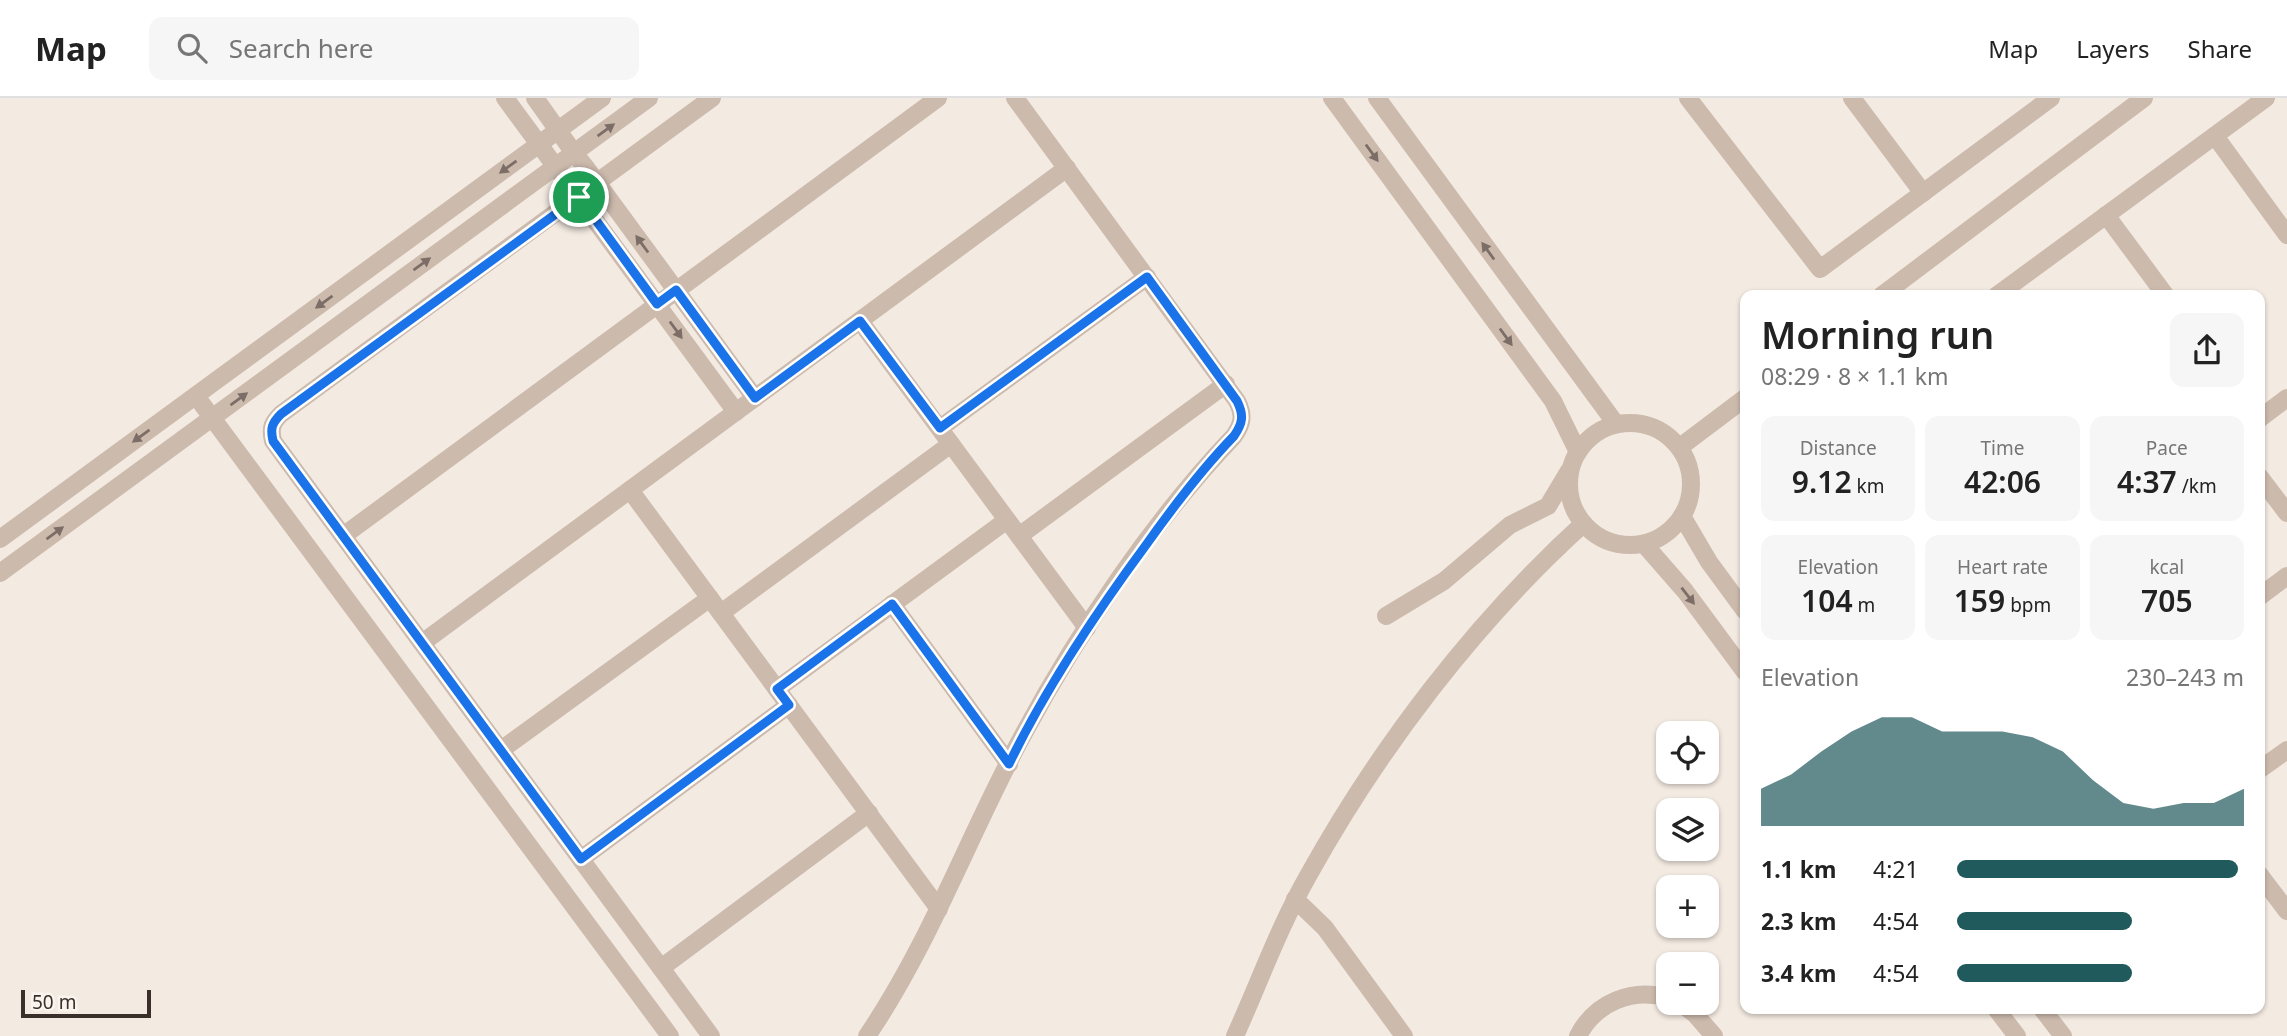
<!DOCTYPE html>
<html lang="en">
<head>
<meta charset="utf-8">
<style>
	body { margin:0; font-family:"Noto Sans",sans-serif; background:#f6f6f6; color:#222; height:100vh; display:flex; flex-direction:column; font-size:26px; white-space:nowrap }
	* { box-sizing:border-box; margin:0 }
	p { font-size:23px; color:#767676 }
	.icon { flex:none; width:38px; height:38px; fill:none; stroke:currentColor; stroke-width:2; stroke-linecap:round; stroke-linejoin:round }
	.map { position:relative; flex:1; overflow:hidden }
	.panel { position:absolute; left:1740px; top:192px; width:525px; height:724px; display:flex; flex-direction:column; background:#fff; border-radius:14px; box-shadow:0 2px 5px #0004 }
	.panel>* { flex:none }
	.buttons { position:absolute; left:1656px; top:623px; display:grid; gap:14px }
	.buttons a { display:grid; place-items:center; width:63px; height:63px; border-radius:14px; background:#fff; box-shadow:0 2px 5px #0004; font-size:35px }
	.scale { position:absolute; left:21px; bottom:18px; width:130px; box-sizing:border-box; padding-left:7px; border:4px solid #3a2f2b; border-top:0; font-size:19px; line-height:24px; white-space:nowrap; color:#3a2f2b; -webkit-text-stroke:5px #faf4ee; paint-order:stroke }
	.pin { position:absolute; display:grid; place-items:center; width:60px; height:60px; color:#fff; margin:-30px; border:4px solid #fff; border-radius:50%; box-shadow:0 2px 7px #0007 }
	.round { display:grid; place-items:center; flex:none; width:74px; height:74px; border-radius:14px; background:#f6f6f6 }
	.head { display:flex; align-items:center; justify-content:space-between; height:119px; padding:0 21px }
	h1 { font-size:38px; font-weight:600; line-height:52px }
	.stats { display:grid; grid-template-columns:repeat(3,1fr); gap:10px; height:119px; padding:7px 21px }
	.stats div { display:grid; align-content:center; border-radius:14px; background:#f6f6f6; text-align:center }
	.stats b { font-size:30px; font-weight:600 }
	.stats small { font-size:19px; font-weight:400 }
	.stats p { font-size:19px }
	.chart { height:196px; padding:14px 21px }
	.chart p { display:flex; justify-content:space-between }
	.chart svg { width:100%; height:126px; margin-top:7px; fill:#215a5c; opacity:.7 }
	ul { padding:0 21px; list-style:none; font-size:23px }
	li { display:grid; grid-template-columns:112px 84px 1fr; align-items:center; height:52px }
	li i { height:18px; border-radius:9px; background:#215a5c }
	header { display:flex; align-items:center; gap:42px; box-sizing:border-box; height:98px; padding:0 35px; background:#fff; border-bottom:2px solid #e0e0e0 }
	header strong { font-size:33px }
	nav { display:flex; gap:38px; margin-inline-start:auto; font-size:24px }
	.search { width:490px; height:63px; background:#f6f6f6; display:flex; align-items:center; gap:18px; box-sizing:border-box; padding:0 24px; border-radius:14px; color:#767676; font-size:26px }
	.map>svg:first-child { display:block }
	.lines { fill:none; stroke-linecap:round; stroke-linejoin:round }
	.minor { stroke:#ccbaad; stroke-width:18 }
	.oneway { fill:#7c6e66 }
	.route-casing { stroke:#fff; stroke-width:14 }
	.route { stroke:#1a73e8; stroke-width:9 }
</style>
</head>
<body>
<header>
<strong>Map</strong>
<div class="search"><svg class="icon" aria-label="search" viewBox="0 0 24 24"><circle cx="10" cy="10" r="6"/><path d="M15 15l6 6"/></svg>Search here</div>
<nav><a>Map</a><a>Layers</a><a>Share</a></nav>
</header>
<div class="map">
<svg width="2287" height="938" viewBox="0 0 2287 938">
	<rect width="100%" height="100%" fill="#f3eae1"/>
	<g class="lines">
		<g class="minor">
			<polyline points="505,0 736,314"/>
			<polyline points="535,0 574,55 587,71 755,300"/>
			<polyline points="1332,0 1553,303 1578,354"/>
			<polyline points="1377,0 1616,326"/>
			<polyline points="1688,0 1820,171 2051,0"/>
			<polyline points="1852,0 1923,95"/>
			<polyline points="2215,38 2287,137"/>
			<polyline points="2106,117 2166,198"/>
			<polyline points="1881,198 2144,0"/>
			<polyline points="1996,198 2266,0"/>
			<polyline points="860,223 1087,530"/>
			<polyline points="196,298 670,938"/>
			<polyline points="2259,321 2287,300"/>
			<circle cx="1630" cy="386" r="61"/>
			<polyline points="940,330 1147,179"/>
			<polyline points="1680,349 1745,300"/>
			<polyline points="2259,378 2287,415"/>
			<polyline points="630,392 939,811"/>
			<polyline points="1682,418 1709,464 1745,513"/>
			<polyline points="343,438 938,0"/>
			<polyline points="1019,438 1226,286"/>
			<polyline points="0,441 602,0"/>
			<polyline points="1644,446 1685,493 1745,574"/>
			<polyline points="0,475 649,0"/>
			<polyline points="2259,499 2287,478"/>
			<polyline points="892,506 1009,666"/>
			<polyline points="721,515 951,346"/>
			<polyline points="1386,518 1444,483 1510,427 1548,408 1569,373"/>
			<polyline points="422,545 1067,70"/>
			<polyline points="777,591 1007,422"/>
			<polyline points="501,652 710,500"/>
			<polyline points="2259,672 2287,652"/>
			<polyline points="581,761 789,607"/>
			<polyline points="2259,776 2287,813"/>
			<polyline points="1295,801 1325,830 1404,938"/>
			<polyline points="661,870 869,715"/>
			<polyline points="1680,905 1695,916 1714,938"/>
			<polyline points="1997,912 2017,938"/>
			<polyline points="2043,912 2063,938"/>
			<path d="M711 938 273 343C270 330 272 325 281 316L712 0"/>
			<path d="M867 938C931 844 969 736 1023 637 1079 533 1153 423 1234 338 1243 325 1244 317 1237 303L1015 0"/>
			<path d="M1235 938C1259 885 1279 829 1308 778 1379 650 1475 524 1583 426"/>
			<path d="M1578 938C1595 905 1632 889 1668 900"/>
		</g>
	</g>
	<defs><path id="oneway-solid" d="M-6-.8H1V-3.2L6.5 0L1 3.2V.8H-6Z" transform="scale(1.75)"/></defs>
	<g class="oneway">
		<use href="#oneway-solid" transform="translate(606 32) rotate(-36)"/>
		<use href="#oneway-solid" transform="translate(1372 55) rotate(54)"/>
		<use href="#oneway-solid" transform="translate(508 69) rotate(144)"/>
		<use href="#oneway-solid" transform="translate(642 146) rotate(-126)"/>
		<use href="#oneway-solid" transform="translate(1488 153) rotate(-126)"/>
		<use href="#oneway-solid" transform="translate(422 166) rotate(-36)"/>
		<use href="#oneway-solid" transform="translate(324 204) rotate(144)"/>
		<use href="#oneway-solid" transform="translate(676 232) rotate(54)"/>
		<use href="#oneway-solid" transform="translate(1506 239) rotate(54)"/>
		<use href="#oneway-solid" transform="translate(239 301) rotate(-36)"/>
		<use href="#oneway-solid" transform="translate(141 338) rotate(144)"/>
		<use href="#oneway-solid" transform="translate(55 435) rotate(-36)"/>
		<use href="#oneway-solid" transform="translate(1688 498) rotate(52)"/>
	</g>
	<g class="lines">
		<g class="route-casing">
			<path id="route" d="M579 99 657 206 676 192 755 300 860 223 940 330 1147 179 1237 303C1244 317 1243 325 1234 338 1202 371 1173 409 1146 447 1095 516 1047 588 1009 666L892 506 777 591 789 607 581 761 273 343C270 330 272 325 281 316Z"/>
		</g>
		<use href="#route" class="route"/>
	</g>
</svg>
<div class="buttons">
<a><svg class="icon" aria-label="locate" viewBox="0 0 24 24"><circle cx="12" cy="12" r="6"/><path d="M12 2v4M12 18v4M2 12h4M18 12h4"/></svg></a>
<a><svg class="icon" aria-label="layers" viewBox="0 0 24 24"><path d="M12 4l9 5-9 5-9-5zM3 14l9 5 9-5"/></svg></a>
<a>+</a>
<a>−</a>
</div>
<div class="scale">50 m</div>
<div class="pin" style="left:579px;top:99px;background:#1e9e55"><svg class="icon" aria-label="arrive" viewBox="0 0 24 24"><path d="M6 21V4h12l-3 4 3 4H6"/></svg></div>
<section class="panel">
<div class="head"><div><h1>Morning run</h1><p>08:29 · 8 × 1.1 km</p></div><a class="round"><svg class="icon" aria-label="share" viewBox="0 0 24 24"><path d="M12 15V3M7 8l5-5 5 5M5 13v7h14v-7"/></svg></a></div>
<div class="stats">
<div><p>Distance</p><b>9.12<small> km</small></b></div>
<div><p>Time</p><b>42:06</b></div>
<div><p>Pace</p><b>4:37<small> /km</small></b></div>
</div>
<div class="stats">
<div><p>Elevation</p><b>104<small> m</small></b></div>
<div><p>Heart rate</p><b>159<small> bpm</small></b></div>
<div><p>kcal</p><b>705</b></div>
</div>
<div class="chart"><p><span>Elevation</span>230–243 m</p>
<svg viewBox="0 0 160 44" preserveAspectRatio="none"><path d="M0 44V31L10 26L20 18L30 11L40 6L50 6L60 11L70 11L80 11L90 13L100 18L110 28L120 36L130 38L140 36L150 36L160 31V44z"/></svg>
</div>
<ul>
<li><b>1.1 km</b>4:21<i style="width:98%"></i></li>
<li><b>2.3 km</b>4:54<i style="width:61%"></i></li>
<li><b>3.4 km</b>4:54<i style="width:61%"></i></li>
</ul>
</section>
</div>
</body>
</html>
